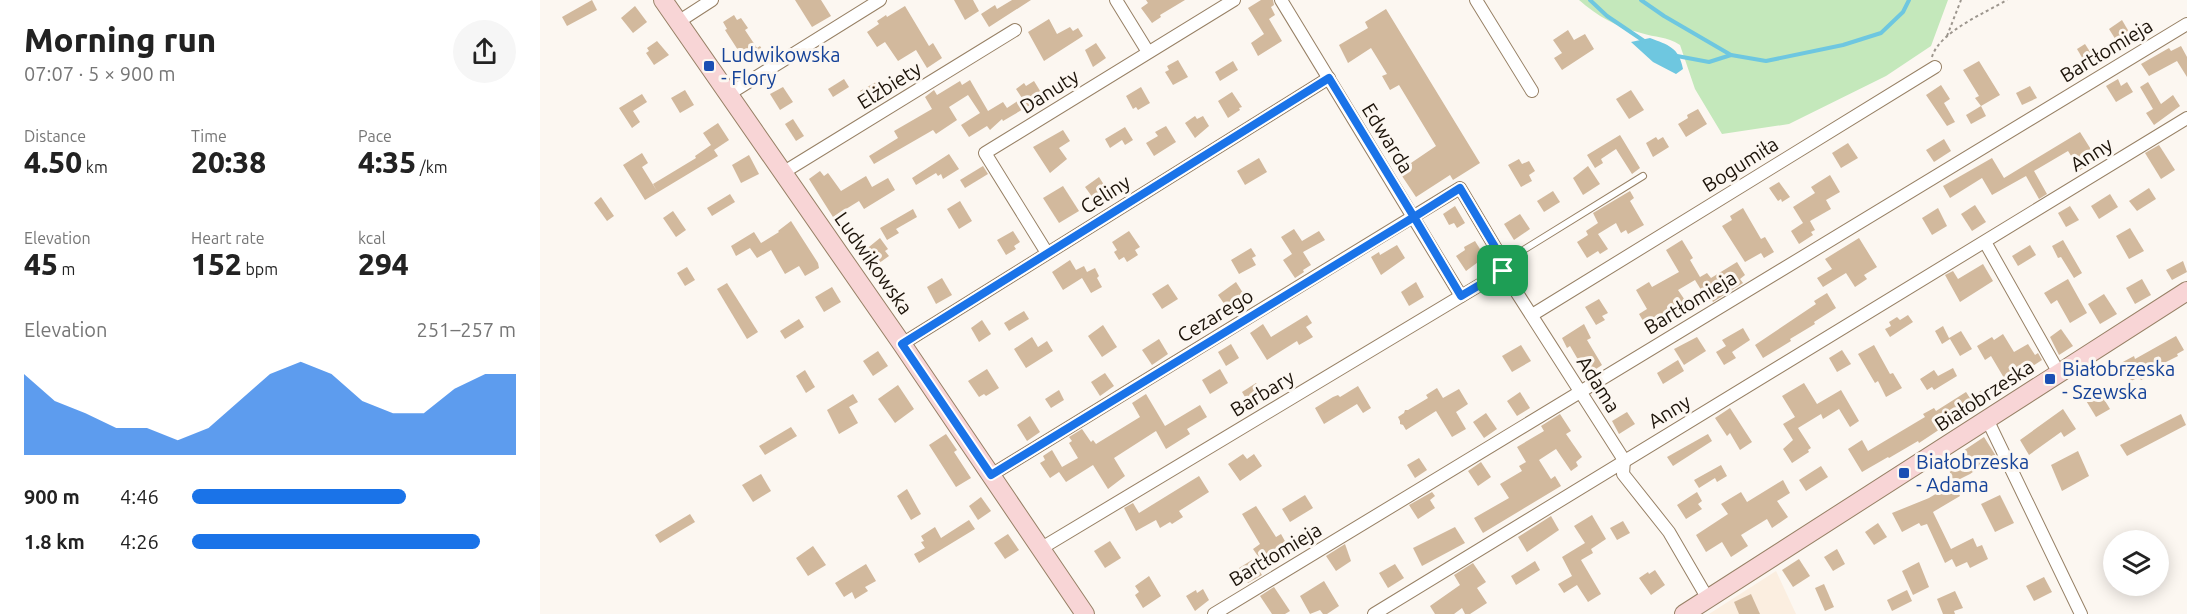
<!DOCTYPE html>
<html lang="en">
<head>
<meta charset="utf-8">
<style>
	body { margin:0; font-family:Ubuntu,sans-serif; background:#f6f6f6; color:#222; height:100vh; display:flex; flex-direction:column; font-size:22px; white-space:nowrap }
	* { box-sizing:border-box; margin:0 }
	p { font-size:20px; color:#767676 }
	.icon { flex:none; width:33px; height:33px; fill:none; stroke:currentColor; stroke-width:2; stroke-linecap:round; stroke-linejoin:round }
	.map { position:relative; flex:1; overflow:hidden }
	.panel { display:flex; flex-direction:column; background:#fff; width:540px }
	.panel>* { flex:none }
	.tools { position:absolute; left:1563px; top:530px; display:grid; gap:12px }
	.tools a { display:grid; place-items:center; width:66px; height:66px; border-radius:50%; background:#fff; box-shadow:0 3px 15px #0003; font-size:30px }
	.pin { position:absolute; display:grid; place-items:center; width:51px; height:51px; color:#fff; margin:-26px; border-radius:12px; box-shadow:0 3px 9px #0006 }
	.round { display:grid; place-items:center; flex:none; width:63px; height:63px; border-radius:32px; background:#f6f6f6 }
	.head { display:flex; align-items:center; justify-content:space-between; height:102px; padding:0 24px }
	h1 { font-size:33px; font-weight:800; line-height:45px }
	.metrics { display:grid; grid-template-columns:repeat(3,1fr); gap:9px; height:102px; padding:6px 24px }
	.metrics div { display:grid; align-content:center }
	.metrics b { font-size:30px; font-weight:800 }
	.metrics small { font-size:16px; font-weight:400 }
	.metrics p { font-size:16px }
	.chart { height:168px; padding:12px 24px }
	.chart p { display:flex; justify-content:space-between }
	.chart svg { width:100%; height:108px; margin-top:6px; fill:#1a73e8; opacity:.7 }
	ul { padding:0 24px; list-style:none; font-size:20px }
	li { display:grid; grid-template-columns:96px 72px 1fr; align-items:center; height:45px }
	li i { height:15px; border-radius:8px; background:#1a73e8 }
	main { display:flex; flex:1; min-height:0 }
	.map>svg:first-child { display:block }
	.built { fill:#fbeee0 }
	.green { fill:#c4e8bb }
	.water { fill:#6ec7e0 }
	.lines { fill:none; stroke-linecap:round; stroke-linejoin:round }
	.stream { stroke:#6ec7e0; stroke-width:4 }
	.building { fill:#d2b99d }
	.lane-casing { stroke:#978065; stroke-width:8 }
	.street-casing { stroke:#978065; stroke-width:14 }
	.secondary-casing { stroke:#978065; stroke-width:20 }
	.path { stroke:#9d968e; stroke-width:2; stroke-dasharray:3 3; stroke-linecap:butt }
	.lane { stroke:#fff; stroke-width:6 }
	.street { stroke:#fff; stroke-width:12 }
	.secondary { stroke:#f8d5d6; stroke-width:18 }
	.route-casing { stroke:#fff; stroke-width:12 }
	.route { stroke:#1a73e8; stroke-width:8 }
	.transit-dot { fill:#1a4fb4; stroke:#fcf7f1; stroke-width:2 }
	.labels { text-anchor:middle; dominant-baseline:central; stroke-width:6; stroke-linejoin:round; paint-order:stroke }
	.street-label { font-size:20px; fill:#1c1309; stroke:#fcf7f1 }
	.transit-label { font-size:20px; fill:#164399; stroke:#fcf7f1; text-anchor:start }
</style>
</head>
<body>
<main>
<section class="panel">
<div class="head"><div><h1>Morning run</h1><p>07:07 · 5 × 900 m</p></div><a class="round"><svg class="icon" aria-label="share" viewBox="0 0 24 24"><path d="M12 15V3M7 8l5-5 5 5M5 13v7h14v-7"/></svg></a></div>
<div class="metrics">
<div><p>Distance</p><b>4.50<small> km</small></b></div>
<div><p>Time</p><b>20:38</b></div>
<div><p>Pace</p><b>4:35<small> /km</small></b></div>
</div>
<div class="metrics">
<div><p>Elevation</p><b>45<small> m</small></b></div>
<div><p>Heart rate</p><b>152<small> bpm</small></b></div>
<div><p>kcal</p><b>294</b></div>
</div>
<div class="chart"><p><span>Elevation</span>251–257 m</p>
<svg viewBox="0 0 160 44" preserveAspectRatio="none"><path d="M0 44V11L10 22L20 27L30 33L40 33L50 38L60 33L70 22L80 11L90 6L100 11L110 22L120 27L130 27L140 17L150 11L160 11V44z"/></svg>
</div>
<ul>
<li><b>900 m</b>4:46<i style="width:66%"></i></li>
<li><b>1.8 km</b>4:26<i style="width:89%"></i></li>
</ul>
</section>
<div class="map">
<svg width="1647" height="614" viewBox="0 0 1647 614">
	<rect width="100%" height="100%" fill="#fcf7f1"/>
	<polygon class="built" points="1236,571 1256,614 1169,614"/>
	<path class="green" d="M1039 0H1408L1391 46 1346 76 1249 124 1182 134 1155 89 1140 45C1126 36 1116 38 1101 33 1077 27 1057 16 1039 0Z"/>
	<path class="water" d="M1110 38C1128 45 1139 47 1143 69L1136 74 1113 62 1091 42Z"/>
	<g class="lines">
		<g class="stream">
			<polyline points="1050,0 1067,16 1104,41"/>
			<polyline points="1101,0 1124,16 1191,55 1226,61 1303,45 1341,33 1363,12 1369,0"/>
			<polyline points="1137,56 1169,62 1191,55"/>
		</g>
	</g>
	<g class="building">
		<polygon points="52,0 57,10 27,26 22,17"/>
		<polygon points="255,0 281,0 291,16 272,27"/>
		<polygon points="414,0 433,0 439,11 425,20"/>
		<polygon points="472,0 491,0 449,27 441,14 455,5 457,9"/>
		<polygon points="606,0 645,0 620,15 621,17 612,23 601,8 608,3"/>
		<polygon points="721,0 733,0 734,5 731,7 735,15 729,19 742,41 718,56 711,43 724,34 708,8"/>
		<polygon points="95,6 107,22 93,33 81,18"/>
		<polygon points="365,6 389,46 393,43 402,58 387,68 376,50 358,61 345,42 337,47 327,32 339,24 337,21 346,15 347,17"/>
		<polygon points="846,9 940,163 913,180 910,175 876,197 860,173 872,165 871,163 896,146 859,85 850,90 842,76 847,74 831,48 808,63 799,45 828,28 825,22"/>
		<polygon points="194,15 197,20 201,18 208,28 205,30 217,48 220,46 227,57 217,63 214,59 207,64 185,30 187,29 183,22"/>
		<polygon points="509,19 517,34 530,27 533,31 538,28 543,36 504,61 488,32"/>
		<polygon points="1582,20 1592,37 1579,45 1569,29"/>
		<polygon points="1028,30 1034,40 1045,34 1054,49 1022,70 1014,58 1022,53 1013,40"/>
		<polygon points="117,41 129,55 114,65 106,53 109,51 107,48"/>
		<polygon points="556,43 566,58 553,67 545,50"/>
		<polygon points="1545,44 1556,61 1547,66 1537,49"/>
		<polygon points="1641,46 1647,57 1647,77 1637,61 1609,76 1601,64 1629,48 1631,51"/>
		<polygon points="638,60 648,77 633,85 625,72 629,70 627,66"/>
		<polygon points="693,61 698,70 680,81 675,72"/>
		<polygon points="1439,61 1460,95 1441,106 1435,98 1439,96 1423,70"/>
		<polygon points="304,79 309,87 293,97 288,89"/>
		<polygon points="1578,79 1581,86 1587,82 1593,92 1576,102 1566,86"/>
		<polygon points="430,80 448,111 463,102 467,108 482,98 476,89 484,83 486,86 494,81 502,94 495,99 497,101 463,121 462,119 450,130 447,126 429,137 421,125 440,113 428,95 409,107 417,120 396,134 393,130 334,164 329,156 358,138 354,131 392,109 385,97 394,90 397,95 420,81 422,85"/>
		<polygon points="336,82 343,93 327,103 320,91"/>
		<polygon points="1608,82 1621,104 1633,95 1640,106 1614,125 1606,113 1613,109 1600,87"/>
		<polygon points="1401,85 1410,99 1404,103 1415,122 1407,126 1386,95"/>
		<polygon points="1490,86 1497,98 1482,105 1476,93"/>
		<polygon points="243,87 253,102 240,110 230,94"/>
		<polygon points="601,87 610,103 598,110 596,107 593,109 586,96"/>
		<polygon points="145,90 154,105 140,113 131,98"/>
		<polygon points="1091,90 1104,110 1089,119 1076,99"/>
		<polygon points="692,92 702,107 699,108 700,110 688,118 678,101"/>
		<polygon points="102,94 107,102 93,111 100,122 92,128 79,108"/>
		<polygon points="1441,106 1446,116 1431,124 1426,115"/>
		<polygon points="1158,109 1167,124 1146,137 1138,124 1148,118 1147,115"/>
		<polygon points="655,116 657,119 663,116 669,126 655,138 645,123"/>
		<polygon points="253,119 264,136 256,141 245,124"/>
		<polygon points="178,123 189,140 174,150 178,156 105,200 83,165 102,153 108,163 102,167 117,191 113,184 156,158 155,156 171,145 163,133"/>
		<polygon points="626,126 636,142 614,156 606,143 618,136 615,132"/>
		<polygon points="585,127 593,140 585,145 582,140 570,148 565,139"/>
		<polygon points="523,130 530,141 519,148 527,159 510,173 493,147"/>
		<polygon points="1540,132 1557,159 1540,170 1528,151 1494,171 1507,194 1499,199 1486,176 1452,195 1442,178 1410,198 1403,186 1452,158 1464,178"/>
		<polygon points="1080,135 1100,168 1092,174 1076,149 1061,159 1063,163 1055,168 1047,155"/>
		<polygon points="1116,137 1118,140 1123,137 1129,147 1113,157 1106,143"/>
		<polygon points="1404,139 1411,151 1394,162 1386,150"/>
		<polygon points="1308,143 1318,158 1301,168 1292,153"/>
		<polygon points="1619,145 1635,170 1621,179 1605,153"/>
		<polygon points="409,154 419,169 403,179 401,174 398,176 396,173 376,185 372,178"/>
		<polygon points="209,155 219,174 201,183 192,165"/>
		<polygon points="719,158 727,172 705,185 697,171"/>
		<polygon points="979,159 982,164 989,161 995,171 989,175 992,181 981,187 968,165"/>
		<polygon points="443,166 448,174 425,188 420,180"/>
		<polygon points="1048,166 1060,184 1043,195 1033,178"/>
		<polygon points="280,171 284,176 288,173 301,191 326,176 332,187 348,178 355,190 324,209 319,201 293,217 269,179"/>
		<polygon points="1290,175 1300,192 1286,200 1291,209 1270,221 1275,230 1271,232 1273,235 1259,244 1251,231 1263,223 1253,207 1275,193 1271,187"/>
		<polygon points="559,177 568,191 553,198 545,187"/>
		<polygon points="1239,182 1250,197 1242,202 1241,199 1238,201 1229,188"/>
		<polygon points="523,186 539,211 519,223 503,198"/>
		<polygon points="1609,188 1616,199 1597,211 1589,201"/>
		<polygon points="1013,191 1020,202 1004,212 997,201"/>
		<polygon points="1090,191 1094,198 1090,201 1104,225 1088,234 1086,230 1081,233 1076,223 1058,234 1068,249 1060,254 1058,251 1047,258 1037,242 1048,235 1046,231 1058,223 1053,213"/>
		<polygon points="190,194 195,202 172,216 167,208"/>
		<polygon points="1570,194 1578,207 1559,219 1551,206"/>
		<polygon points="61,197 74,216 67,221 54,203"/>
		<polygon points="420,201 432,221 419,229 407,209"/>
		<polygon points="1435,205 1446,222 1432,231 1421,214"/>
		<polygon points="915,206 925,223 917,228 914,223 909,225 903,214"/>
		<polygon points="1530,206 1539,220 1526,227 1518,213"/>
		<polygon points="1203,208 1221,239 1225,237 1234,252 1224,258 1221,253 1205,262 1182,226 1192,220 1190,216"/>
		<polygon points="1398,208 1407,226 1392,235 1382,218"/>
		<polygon points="373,209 377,217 356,229 359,233 347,240 340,228"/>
		<polygon points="133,211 146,230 136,237 123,218"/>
		<polygon points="980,214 990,229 974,240 964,224"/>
		<polygon points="251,221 278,263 279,268 265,276 259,266 245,274 231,250 217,258 210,248 196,256 191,246 214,232 221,243 239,232 238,231"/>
		<polygon points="1590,228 1604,251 1589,259 1576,236"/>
		<polygon points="754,229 762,241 779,231 785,240 763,252 771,265 763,270 764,272 755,278 743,260 752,254 741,237"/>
		<polygon points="473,231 480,242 474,246 476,249 466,255 457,240"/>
		<polygon points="589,231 600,247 595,250 598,255 587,262 584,257 579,260 574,252 577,250 572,242"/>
		<polygon points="340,238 348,249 345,251 349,256 335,266 324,251"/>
		<polygon points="1319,238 1337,267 1324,275 1327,279 1315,287 1306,273 1283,287 1277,278 1292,269 1285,259"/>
		<polygon points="1142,240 1153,258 1150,260 1160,277 1167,273 1171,278 1197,262 1205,275 1200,279 1203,283 1173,302 1166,291 1163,293 1155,280 1138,290 1151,309 1136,319 1131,313 1115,323 1117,326 1109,331 1099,314 1107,309 1096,290 1109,282 1112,287 1139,272 1126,250"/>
		<polygon points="1523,240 1542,273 1534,278 1521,257 1518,258 1512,246"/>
		<polygon points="935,241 945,257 926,271 916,256 925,250 924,247"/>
		<polygon points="857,245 865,258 841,275 831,257 839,252 840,255"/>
		<polygon points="1490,245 1496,255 1478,266 1472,256"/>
		<polygon points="711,248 716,256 712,258 716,265 699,274 691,260"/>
		<polygon points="530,260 536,270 544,266 547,272 555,268 559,276 557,278 562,287 551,293 542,278 523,290 512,272"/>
		<polygon points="1643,261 1647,272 1632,280 1626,270"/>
		<polygon points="1443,264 1453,281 1420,302 1405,275 1413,271 1418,279"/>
		<polygon points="147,267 155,280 145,286 137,273"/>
		<polygon points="402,278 412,295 396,304 387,287"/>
		<polygon points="1528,279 1547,313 1530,323 1517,300 1511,304 1504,293"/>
		<polygon points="1602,279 1611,295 1595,304 1586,288"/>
		<polygon points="696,282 703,293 685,305 678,295"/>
		<polygon points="876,282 884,297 869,306 861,292"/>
		<polygon points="187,283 218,332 207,339 177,289"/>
		<polygon points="628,284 638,299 622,309 612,294"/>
		<polygon points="292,287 301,302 284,312 275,297"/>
		<polygon points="1287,293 1296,308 1274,322 1275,324 1250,339 1251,341 1223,358 1215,345 1276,304 1274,301"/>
		<polygon points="1564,294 1577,314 1560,324 1548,304"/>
		<polygon points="1059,299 1068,313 1062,316 1065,320 1056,325 1045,307"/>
		<polygon points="484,311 489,319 469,331 464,323"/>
		<polygon points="767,315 772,323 766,327 773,337 759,345 757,341 727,360 710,333 723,324 731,337"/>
		<polygon points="1368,315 1373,322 1350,337 1345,329 1351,326 1349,322 1357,317 1360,320"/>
		<polygon points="259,319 264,327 245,339 240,331"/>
		<polygon points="442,320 451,334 439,342 431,328"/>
		<polygon points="1044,324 1051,338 1047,340 1062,365 1047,375 1030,346 1027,348 1022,338"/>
		<polygon points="563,325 577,347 562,357 548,336"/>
		<polygon points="1403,326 1409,338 1421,331 1432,349 1420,356 1410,339 1402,344 1395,331"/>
		<polygon points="1203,328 1210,340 1192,352 1196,358 1184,365 1176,352 1186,346 1182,340"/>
		<polygon points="1521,329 1533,346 1519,355 1510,337"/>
		<polygon points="1463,334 1474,352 1488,344 1495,355 1498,353 1502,360 1467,383 1451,356 1445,360 1437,346 1452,337 1454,340"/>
		<polygon points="1636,336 1644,350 1637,354 1638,356 1614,368 1616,372 1601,380 1599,377 1591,381 1581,363 1594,356 1595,359"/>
		<polygon points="492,337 498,347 507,341 513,351 486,368 474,349"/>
		<polygon points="1157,337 1166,351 1144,365 1134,349"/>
		<polygon points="619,339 628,354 612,365 602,350"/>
		<polygon points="691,344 699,358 686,366 678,352"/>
		<polygon points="981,345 991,361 972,372 962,356"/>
		<polygon points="1334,345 1350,374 1353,373 1362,388 1346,397 1338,381 1335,383 1318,354"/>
		<polygon points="1302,350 1311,364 1297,372 1289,358"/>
		<polygon points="338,351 348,366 333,376 323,361"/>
		<polygon points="1138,360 1144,371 1123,384 1117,373"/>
		<polygon points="1413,368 1417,376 1394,390 1392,387 1387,390 1380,379 1394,370 1398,376"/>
		<polygon points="447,369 459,388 446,396 444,394 439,397 428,381"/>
		<polygon points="680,369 688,383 670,394 662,380"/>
		<polygon points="265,370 275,387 266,393 256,376"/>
		<polygon points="565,373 574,386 560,396 551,382"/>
		<polygon points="716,383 725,398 711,407 702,392"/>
		<polygon points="1264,383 1277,404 1301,390 1319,421 1310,427 1299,409 1283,419 1281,414 1258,428 1271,448 1268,450 1269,452 1252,463 1243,449 1253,440 1243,424 1255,417 1242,396"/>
		<polygon points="358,385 374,409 355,423 338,399"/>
		<polygon points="818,386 831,408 823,413 817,404 784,424 775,408 793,397 798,395 800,397"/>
		<polygon points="897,388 903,398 919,389 928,404 916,412 926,429 912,437 896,411 866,430 863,425 860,424 860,421 858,417 864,413 865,410 868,410 888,398 886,395"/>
		<polygon points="1445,388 1450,396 1379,443 1378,441 1349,458 1348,457 1322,472 1308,449 1322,440 1328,451 1385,417 1383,414 1394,408 1396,411 1426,392 1430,398"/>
		<polygon points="519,390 524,400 511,408 505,399"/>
		<polygon points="1559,391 1570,409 1556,417 1545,399"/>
		<polygon points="980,392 990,408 977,416 967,401"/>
		<polygon points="313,394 318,402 309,407 318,423 299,434 287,410"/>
		<polygon points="606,394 625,426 660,405 667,417 647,429 650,434 626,449 616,431 574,458 585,476 568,489 553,465 526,482 519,472 510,478 500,463 505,460 503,456 512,450 522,467 538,458 529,443 532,441 529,437 542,429 551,442 553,440 556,444 600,417 592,403"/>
		<polygon points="1190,408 1212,442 1200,450 1190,433 1187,436 1175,418"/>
		<polygon points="1523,409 1536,429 1524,437 1521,432 1489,455 1480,440"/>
		<polygon points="1087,412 1095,424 1079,434 1072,421"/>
		<polygon points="946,413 957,429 944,438 933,422"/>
		<polygon points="1020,414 1031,431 1026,434 1042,457 1036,462 1038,466 1031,471 1016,449 999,460 1011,479 1015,476 1021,486 943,533 934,518 969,498 960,484 982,471 979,466 986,462 977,447 1004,431 1001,426"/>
		<polygon points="1641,414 1646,425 1587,456 1580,445"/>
		<polygon points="490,416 500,432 487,441 477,425"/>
		<polygon points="251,427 257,436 225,455 219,446"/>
		<polygon points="406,434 417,450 414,452 431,478 416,487 389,445"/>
		<polygon points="1168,434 1172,441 1133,466 1127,457"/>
		<polygon points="1444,437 1456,456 1430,474 1414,482 1409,470 1428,459 1423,451"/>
		<polygon points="1538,451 1549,476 1522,491 1511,465"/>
		<polygon points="703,454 707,459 714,454 722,466 700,481 688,464"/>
		<polygon points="879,458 887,470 875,478 867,465"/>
		<polygon points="941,462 951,477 938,486 928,471"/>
		<polygon points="1181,465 1187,476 1177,482 1175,478 1159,488 1154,480"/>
		<polygon points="1281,466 1288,477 1266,491 1259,480"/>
		<polygon points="221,474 231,491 213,502 202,485"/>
		<polygon points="659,476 669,492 639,511 643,517 632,524 630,522 620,528 616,520 596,531 584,508 593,503 599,513"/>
		<polygon points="1243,480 1250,493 1237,501 1248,517 1232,528 1227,519 1201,535 1208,546 1191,557 1182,542 1166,552 1156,535 1188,514 1181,504 1201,492 1207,502"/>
		<polygon points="1414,483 1420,496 1393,512 1411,549 1433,538 1437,547 1442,545 1448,559 1430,568 1427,562 1416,567 1412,559 1405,563 1387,524 1381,526 1379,523 1362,532 1352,513 1389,498"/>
		<polygon points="367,489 381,514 371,520 357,496"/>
		<polygon points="892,492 895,496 890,500 895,508 878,519 869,505"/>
		<polygon points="1157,492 1162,501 1158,504 1162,509 1146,519 1137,505"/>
		<polygon points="765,495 773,508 750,522 742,509"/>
		<polygon points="1460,495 1474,523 1455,532 1441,504"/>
		<polygon points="441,497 451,511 438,520 429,506"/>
		<polygon points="716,506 736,537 741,534 746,543 734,550 736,553 722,562 713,549 720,544 702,514"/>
		<polygon points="150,514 155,522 120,543 115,535"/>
		<polygon points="1052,515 1066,539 1051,549 1053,553 1041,560 1061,594 1048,602 1037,585 1024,593 1018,584 1032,576 1022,557 1045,543 1034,526"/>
		<polygon points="1011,516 1019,530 987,552 978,537"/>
		<polygon points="429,520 435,529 379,563 374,554 385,548 381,542 384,541 381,536 395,527 401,538"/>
		<polygon points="1083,521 1090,533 1077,540 1070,528"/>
		<polygon points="1338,523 1347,537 1334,545 1325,532"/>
		<polygon points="915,527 925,543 882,566 873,548"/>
		<polygon points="468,534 479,550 465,559 454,543"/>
		<polygon points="570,541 581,558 565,568 554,551"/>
		<polygon points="805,544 811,561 796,571 786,556"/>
		<polygon points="273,546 286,565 268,576 256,558"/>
		<polygon points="1297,549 1305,564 1293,571 1284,557"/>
		<polygon points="1259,559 1270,576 1253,587 1242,570"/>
		<polygon points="712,560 722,575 708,583 699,568"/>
		<polygon points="995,561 1000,570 976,585 971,576"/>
		<polygon points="1379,562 1389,587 1373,595 1362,571"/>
		<polygon points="933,563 946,582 937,588 947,603 930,614 925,614 922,608 914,614 895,614 890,606 920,585 914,575"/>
		<polygon points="326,564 336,581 325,587 328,591 315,599 312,592 304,597 295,583"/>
		<polygon points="855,564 864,578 848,588 839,573"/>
		<polygon points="1115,570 1125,585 1111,595 1099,578 1108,572 1109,574"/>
		<polygon points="609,576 621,596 603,608 595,595 599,592 595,586"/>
		<polygon points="1504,577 1512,592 1494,601 1486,586"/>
		<polygon points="784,581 799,606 787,614 783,614 780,610 770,614 760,596"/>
		<polygon points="1284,584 1294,607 1285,611 1275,588"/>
		<polygon points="734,587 750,611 745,614 732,614 720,596"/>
		<polygon points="663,589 669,600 655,611 646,596 656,590 657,593"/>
		<polygon points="1367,590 1372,601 1352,611 1347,600"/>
		<polygon points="1415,591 1423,608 1414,611 1415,614 1403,614 1397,599"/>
		<polygon points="1211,594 1220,614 1199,614 1194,602"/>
	</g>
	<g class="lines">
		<g class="lane-casing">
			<polyline id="lane" points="964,262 1103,176"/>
		</g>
		<g class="street-casing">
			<g id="street">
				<polyline points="576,0 608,52"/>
				<polyline points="741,0 921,296"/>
				<polyline points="936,0 992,91"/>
				<polyline points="138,22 172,0"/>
				<polyline points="189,94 340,0"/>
				<polyline points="244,172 475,30"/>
				<polyline points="1445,242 1519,373"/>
				<polyline points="507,253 445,153 694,0"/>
				<polyline points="992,315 1395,67"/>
				<polyline points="362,344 789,78"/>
				<polyline points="1447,419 1541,614"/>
				<polyline points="451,475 920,188 964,262 963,271 1084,460 1083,474 1129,532 1168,599"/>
				<polyline points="500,549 963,271"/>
				<polyline points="674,614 1647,24"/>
				<polyline points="834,614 1647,118"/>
			</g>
		</g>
		<g class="secondary-casing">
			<g id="secondary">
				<polyline points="123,0 362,344 545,614"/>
				<polyline points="1144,614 1647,291"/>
			</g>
		</g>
		<g class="path">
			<polyline points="1407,36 1421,0"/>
			<path d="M1392 57C1399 32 1445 13 1467 0"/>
		</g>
		<use href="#lane" class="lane"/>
		<use href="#street" class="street"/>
		<use href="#secondary" class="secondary"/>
	</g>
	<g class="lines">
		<g class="route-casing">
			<polyline id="route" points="963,271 921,296 874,217 451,475 362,344 789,78 874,217 920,188 964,262 963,271"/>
		</g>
		<use href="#route" class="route"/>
	</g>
	<g class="transit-dot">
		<rect x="163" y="60" width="12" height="12" rx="3"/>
		<rect x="1504" y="373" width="12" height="12" rx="3"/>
		<rect x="1358" y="467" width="12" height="12" rx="3"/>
	</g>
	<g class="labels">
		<g class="street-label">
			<text transform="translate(1566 50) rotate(-31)">Bartłomieja</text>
			<text transform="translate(349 85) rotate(-32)">Elżbiety</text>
			<text transform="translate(509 91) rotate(-32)">Danuty</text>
			<text transform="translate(848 138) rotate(58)">Edwarda</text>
			<text transform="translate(1551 154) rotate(-32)">Anny</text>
			<text transform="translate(1200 164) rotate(-32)">Bogumiła</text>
			<text transform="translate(565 194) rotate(-32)">Celiny</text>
			<text transform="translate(334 263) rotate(55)">Ludwikowska</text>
			<text transform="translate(1150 302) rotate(-31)">Bartłomieja</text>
			<text transform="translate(675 315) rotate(-31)">Cezarego</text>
			<text transform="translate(1059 384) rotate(58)">Adama</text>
			<text transform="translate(722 393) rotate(-31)">Barbary</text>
			<text transform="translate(1444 395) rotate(-33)">Białobrzeska</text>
			<text transform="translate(1129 411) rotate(-31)">Anny</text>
			<text transform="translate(735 554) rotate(-31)">Bartłomieja</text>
		</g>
		<g class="transit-label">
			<text x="181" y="54">Ludwikowska<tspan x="181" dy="23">- Flory</tspan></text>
			<text x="1522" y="368">Białobrzeska<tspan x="1522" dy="23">- Szewska</tspan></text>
			<text x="1376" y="461">Białobrzeska<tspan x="1376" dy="23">- Adama</tspan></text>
		</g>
	</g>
</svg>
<div class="tools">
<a><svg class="icon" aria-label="layers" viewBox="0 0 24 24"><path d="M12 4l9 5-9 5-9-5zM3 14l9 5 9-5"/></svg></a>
</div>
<div class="pin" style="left:963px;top:271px;background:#1e9e55"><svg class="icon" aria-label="arrive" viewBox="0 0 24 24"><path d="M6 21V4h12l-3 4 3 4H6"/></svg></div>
</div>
</main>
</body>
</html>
